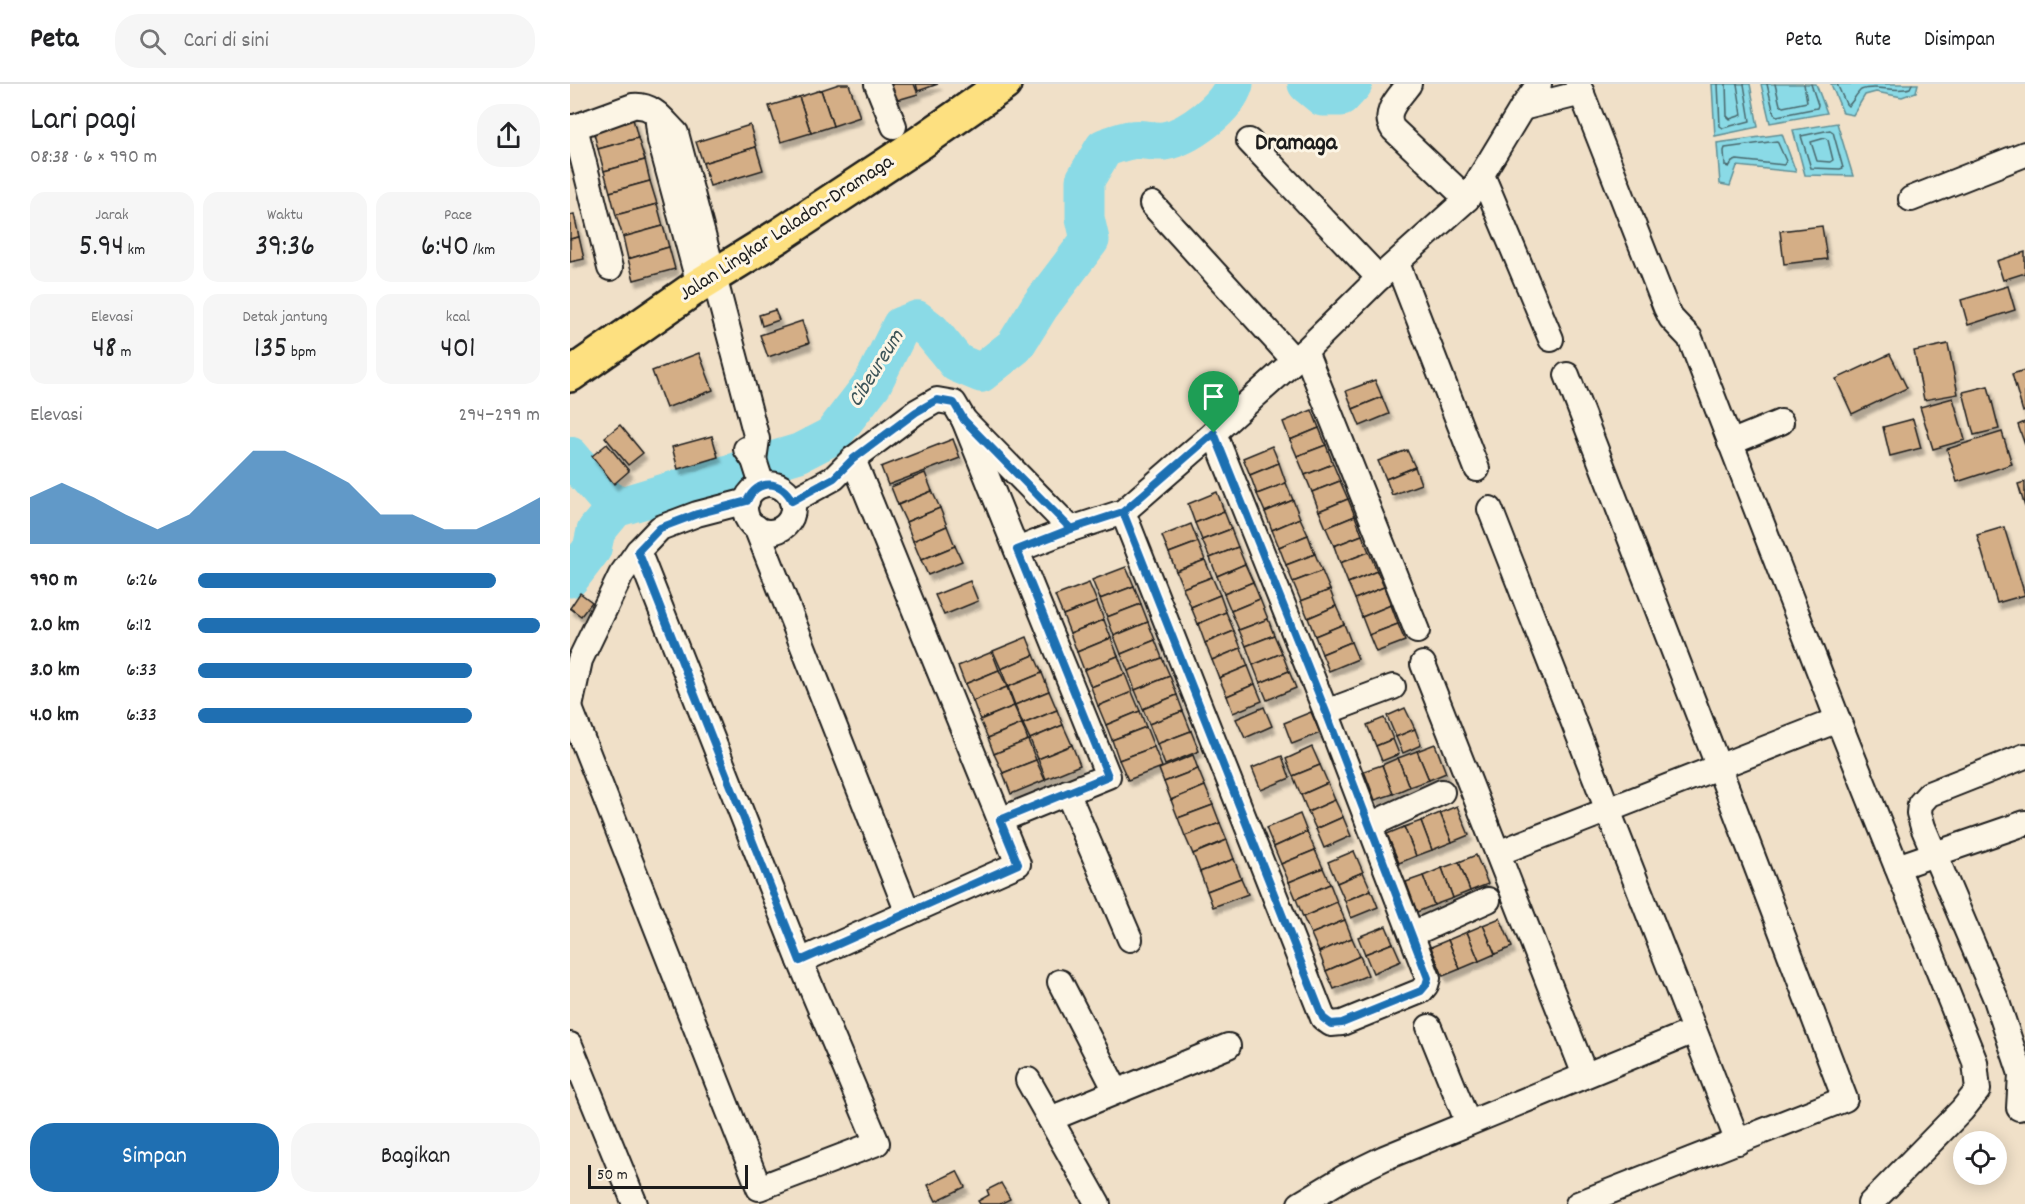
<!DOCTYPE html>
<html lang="id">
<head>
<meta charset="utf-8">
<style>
	body { margin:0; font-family:Dekko,sans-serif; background:#f6f6f6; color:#202124; height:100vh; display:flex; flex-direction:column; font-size:22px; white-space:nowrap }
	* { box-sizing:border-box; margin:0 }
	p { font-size:20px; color:#757577 }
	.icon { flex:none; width:33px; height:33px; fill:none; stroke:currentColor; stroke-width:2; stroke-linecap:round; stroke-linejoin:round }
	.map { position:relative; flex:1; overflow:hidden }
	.details { display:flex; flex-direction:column; background:#fff; width:570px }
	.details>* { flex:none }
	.fabs { position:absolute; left:1383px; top:1047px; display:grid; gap:12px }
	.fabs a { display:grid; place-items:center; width:54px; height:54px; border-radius:50%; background:#fff; box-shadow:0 3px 15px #0003; font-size:30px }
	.scale { position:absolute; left:18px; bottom:15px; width:160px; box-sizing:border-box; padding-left:6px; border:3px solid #1c1c1c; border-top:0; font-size:16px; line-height:21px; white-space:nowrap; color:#1c1c1c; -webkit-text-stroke:4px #fcf5e5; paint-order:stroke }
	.pin { position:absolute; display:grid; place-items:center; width:51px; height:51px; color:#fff; margin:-62px -26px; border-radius:50% 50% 50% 0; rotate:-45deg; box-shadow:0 0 6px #0007 }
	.pin .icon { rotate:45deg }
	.round { display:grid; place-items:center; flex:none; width:63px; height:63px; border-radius:24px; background:#f6f6f6 }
	.overview { display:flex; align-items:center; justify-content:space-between; height:102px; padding:0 30px }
	h1 { font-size:33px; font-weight:600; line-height:45px }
	.stats { display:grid; grid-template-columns:repeat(3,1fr); gap:9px; height:102px; padding:6px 30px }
	.stats div { display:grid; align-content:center; border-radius:15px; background:#f6f6f6; text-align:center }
	.stats b { font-size:30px; font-weight:600 }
	.stats small { font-size:16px; font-weight:400 }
	.stats p { font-size:16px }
	.chart { height:168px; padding:12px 30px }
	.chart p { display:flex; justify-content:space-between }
	.chart svg { width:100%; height:108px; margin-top:6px; fill:#1f6fb2; opacity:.7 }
	.button { display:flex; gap:12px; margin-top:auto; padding:12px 30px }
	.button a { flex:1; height:69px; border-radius:24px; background:#1f6fb2; color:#fff; font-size:24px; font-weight:600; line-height:69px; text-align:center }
	.button a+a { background:#f6f6f6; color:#202124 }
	ul { padding:0 30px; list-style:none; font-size:20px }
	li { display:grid; grid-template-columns:96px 72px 1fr; align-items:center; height:45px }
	li i { height:15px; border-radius:8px; background:#1f6fb2 }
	header { display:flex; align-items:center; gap:36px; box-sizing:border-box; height:84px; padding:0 30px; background:#fff; border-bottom:2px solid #e0e0e0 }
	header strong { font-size:28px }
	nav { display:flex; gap:33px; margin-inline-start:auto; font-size:21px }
	.search { width:420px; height:54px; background:#f6f6f6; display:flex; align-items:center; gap:15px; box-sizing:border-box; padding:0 21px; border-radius:24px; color:#757577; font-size:22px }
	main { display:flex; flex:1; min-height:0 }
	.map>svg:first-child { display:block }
	.water { fill:#8adae6; stroke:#5e8e95; stroke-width:1.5 }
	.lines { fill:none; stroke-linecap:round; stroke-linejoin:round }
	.shore { stroke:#48686d; stroke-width:1.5 }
	.river { stroke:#8adae6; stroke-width:39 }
	.building { fill:#d4ae86; stroke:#1c1c1c; stroke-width:1.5; filter:url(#shadow) }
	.minor-casing { stroke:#1c1c1c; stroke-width:28 }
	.primary-casing { stroke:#1c1c1c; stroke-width:38 }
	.minor { stroke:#fcf5e5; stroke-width:24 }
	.primary { stroke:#fde080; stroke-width:33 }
	.route-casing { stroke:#fff; stroke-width:12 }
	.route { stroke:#1f6fb2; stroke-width:8 }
	.labels { text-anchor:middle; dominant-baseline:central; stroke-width:6; stroke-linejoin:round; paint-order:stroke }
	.street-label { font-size:21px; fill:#1c1c1c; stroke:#fcf5e5 }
	.water-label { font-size:22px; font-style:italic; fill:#3d5559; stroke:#fcf5e5 }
	.quarter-label { font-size:24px; font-weight:bold; fill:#1c1c1c; stroke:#fcf5e5 }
</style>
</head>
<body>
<header>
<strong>Peta</strong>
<div class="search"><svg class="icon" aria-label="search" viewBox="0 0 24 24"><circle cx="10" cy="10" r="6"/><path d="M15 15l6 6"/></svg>Cari di sini</div>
<nav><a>Peta</a><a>Rute</a><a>Disimpan</a></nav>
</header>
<main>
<section class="details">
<div class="overview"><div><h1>Lari pagi</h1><p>08:38 · 6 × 990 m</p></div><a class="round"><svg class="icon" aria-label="share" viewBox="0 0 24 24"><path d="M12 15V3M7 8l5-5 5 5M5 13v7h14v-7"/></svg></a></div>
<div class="stats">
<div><p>Jarak</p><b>5.94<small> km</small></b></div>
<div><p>Waktu</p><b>39:36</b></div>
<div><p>Pace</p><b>6:40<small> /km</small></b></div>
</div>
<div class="stats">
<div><p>Elevasi</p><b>48<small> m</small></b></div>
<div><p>Detak jantung</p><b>135<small> bpm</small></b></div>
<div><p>kcal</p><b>401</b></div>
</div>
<div class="chart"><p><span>Elevasi</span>294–299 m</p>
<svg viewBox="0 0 160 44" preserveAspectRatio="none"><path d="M0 44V25L10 19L20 25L30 32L40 38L50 32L60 19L70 6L80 6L90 12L100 19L110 32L120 32L130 38L140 38L150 32L160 25V44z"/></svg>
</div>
<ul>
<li><b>990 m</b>6:26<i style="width:87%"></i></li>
<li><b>2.0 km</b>6:12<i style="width:100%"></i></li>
<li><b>3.0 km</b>6:33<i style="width:80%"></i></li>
<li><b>4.0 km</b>6:33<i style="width:80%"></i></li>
</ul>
<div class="button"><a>Simpan</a><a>Bagikan</a></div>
</section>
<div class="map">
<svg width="1455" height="1120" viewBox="0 0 1455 1120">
	<defs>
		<filter id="shadow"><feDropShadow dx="3.5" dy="6" stdDeviation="1.5" flood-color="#0004"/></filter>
	</defs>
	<rect width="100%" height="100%" fill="#f0e0c8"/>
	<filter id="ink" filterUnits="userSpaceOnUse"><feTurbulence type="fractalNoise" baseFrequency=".0167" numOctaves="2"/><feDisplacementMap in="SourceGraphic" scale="12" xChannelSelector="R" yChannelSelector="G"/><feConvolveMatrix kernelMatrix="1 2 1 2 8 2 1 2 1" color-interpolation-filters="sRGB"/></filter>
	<g filter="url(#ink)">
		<g class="water">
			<polygon points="1142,0 1180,0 1188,43 1145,52"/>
			<polygon points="1191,0 1246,0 1257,29 1200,39"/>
			<polygon points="1261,0 1348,0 1346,8 1332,13 1306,8 1295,11 1283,31 1273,29"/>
			<polygon points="1267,39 1283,92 1235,91 1223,46"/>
			<polygon points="1212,50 1226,88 1167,82 1160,102 1150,100 1147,59"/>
		</g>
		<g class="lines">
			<g class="shore">
				<polyline points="1148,0 1150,42 1153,44 1180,37 1174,0"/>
				<polyline points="1156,0 1157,32 1160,35 1172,31 1167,0"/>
				<polyline points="1197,0 1204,30 1207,32 1247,24 1248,21 1241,0"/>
				<polyline points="1205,0 1210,21 1213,23 1237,18 1234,0"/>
				<path d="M1267 0 1276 20 1278 22C1283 18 1286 10 1291 6 1305 0 1325 9 1340 4L1342 0"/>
				<polygon points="1260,46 1263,48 1273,84 1270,85 1241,84 1231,52"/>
				<polygon points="1255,54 1258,56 1263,76 1260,78 1247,77 1241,58"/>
				<polygon points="1207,57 1216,77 1214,81 1167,76 1162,78 1159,83 1155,82 1154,67 1155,64"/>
			</g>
			<g class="river">
				<polyline points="737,0 753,13 771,13 783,0"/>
				<polyline points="0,372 45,424"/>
				<path d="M0 494 22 465 26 447 45 424 229 369 262 352 303 299 331 242 347 236 361 247 387 279 411 289 445 262 470 222 520 156 515 134V96L534 64C543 61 552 57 561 56 571 54 583 58 594 57 618 53 657 24 664 0"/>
			</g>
		</g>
		<g class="building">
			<polygon points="269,0 279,0 290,33 263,42 251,6"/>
			<polygon points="312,0 344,0 348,10 317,19"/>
			<polygon points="346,0 368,0 348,7"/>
			<polygon points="251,6 263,42 241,49 229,13"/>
			<polygon points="229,13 241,49 211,58 199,22"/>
			<polygon points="62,31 68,54 28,65 22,42"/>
			<polygon points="180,41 186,63 133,79 126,58"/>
			<polygon points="68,54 75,76 34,87 28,65"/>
			<polygon points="186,63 193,86 140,102 133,79"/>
			<polygon points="75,76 80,97 40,108 34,87"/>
			<polygon points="80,97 87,120 46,131 40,108"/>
			<polygon points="87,120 93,142 53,153 46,131"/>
			<polygon points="4,130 9,153 0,155 0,131"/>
			<polygon points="93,142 99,163 58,175 53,153"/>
			<polygon points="1252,142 1257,175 1214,180 1210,147"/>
			<polygon points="9,153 14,175 0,178 0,155"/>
			<polygon points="99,163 105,185 64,196 58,175"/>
			<polygon points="1455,168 1455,189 1433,196 1427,177"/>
			<polygon points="1438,202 1445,226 1398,241 1391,216"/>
			<polygon points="205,226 209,236 192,242 189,231"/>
			<polygon points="232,237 239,259 198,273 190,251"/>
			<polygon points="1378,260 1388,310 1354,316 1344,267"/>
			<polygon points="129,269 143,306 96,324 82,287"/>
			<polygon points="1320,270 1337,304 1282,330 1266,295"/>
			<polygon points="1455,286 1455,327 1453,328 1442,290"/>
			<polygon points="805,296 812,313 783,325 776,307"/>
			<polygon points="1418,302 1429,345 1404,351 1393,308"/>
			<polygon points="812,313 819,330 790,342 783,325"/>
			<polygon points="1383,314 1395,356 1363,365 1350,323"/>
			<polygon points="742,326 749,344 720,356 713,338"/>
			<polygon points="1343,335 1351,364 1320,372 1313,343"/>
			<polygon points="1455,338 1455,361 1448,341"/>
			<polygon points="50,341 73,369 58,381 35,353"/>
			<polygon points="749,344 756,361 727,372 720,356"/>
			<polygon points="1432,348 1442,380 1387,398 1377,365"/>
			<polygon points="142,352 148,373 108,385 102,363"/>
			<polygon points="383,355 390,374 318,401 311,383"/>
			<polygon points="37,360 59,387 44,400 22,372"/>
			<polygon points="756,361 763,380 735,391 727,372"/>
			<polygon points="702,362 709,379 680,391 673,374"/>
			<polygon points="837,366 845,383 816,395 808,377"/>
			<polygon points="709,379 716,399 687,410 680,391"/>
			<polygon points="763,380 770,397 742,408 735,391"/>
			<polygon points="845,383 851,400 822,411 816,395"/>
			<polygon points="355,389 362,407 328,421 321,403"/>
			<polygon points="770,397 778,415 749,427 742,408"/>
			<polygon points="1455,398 1455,423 1448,400"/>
			<polygon points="716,399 723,416 695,428 687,410"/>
			<polygon points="362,407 370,424 336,438 328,421"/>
			<polygon points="647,408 654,427 625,439 618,420"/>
			<polygon points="778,415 785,432 756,444 749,427"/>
			<polygon points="723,416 730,434 702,446 695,428"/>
			<polygon points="370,424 377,442 343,457 336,438"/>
			<polygon points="654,427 661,445 632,456 625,439"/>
			<polygon points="785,432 792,451 764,462 756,444"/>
			<polygon points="730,434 738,451 709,463 702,446"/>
			<polygon points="621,440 628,458 599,469 592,452"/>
			<polygon points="377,442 385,462 351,476 343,457"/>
			<polygon points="1434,443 1455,511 1427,519 1407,451"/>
			<polygon points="661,445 668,463 640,474 632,456"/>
			<polygon points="738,451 745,470 716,481 709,463"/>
			<polygon points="792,451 799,468 770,479 764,462"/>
			<polygon points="628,458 635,476 606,487 599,469"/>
			<polygon points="385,462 392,477 358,491 351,476"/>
			<polygon points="668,463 675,480 647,492 640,474"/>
			<polygon points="799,468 807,487 778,499 770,479"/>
			<polygon points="745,470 752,487 723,498 716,481"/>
			<polygon points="635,476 642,493 613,504 606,487"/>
			<polygon points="675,480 683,498 654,510 647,492"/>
			<polygon points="556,483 564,502 530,515 522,496"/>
			<polygon points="752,487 760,506 731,517 723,498"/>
			<polygon points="807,487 814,503 785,515 778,499"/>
			<polygon points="642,493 650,511 621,523 613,504"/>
			<polygon points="400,497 408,517 374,531 365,511"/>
			<polygon points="683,498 690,515 661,527 654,510"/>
			<polygon points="519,499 527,518 493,531 485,512"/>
			<polygon points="564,502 571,520 537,533 530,515"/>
			<polygon points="814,503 821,521 792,533 785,515"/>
			<polygon points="760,506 766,522 738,534 731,517"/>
			<polygon points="10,509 22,518 11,532 0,524"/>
			<polygon points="650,511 656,528 628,540 621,523"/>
			<polygon points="690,515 698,535 669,546 661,527"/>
			<polygon points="527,518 534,536 500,549 493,531"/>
			<polygon points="571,520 578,538 544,552 537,533"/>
			<polygon points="821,521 828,540 799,551 792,533"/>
			<polygon points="766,522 774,540 745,552 738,534"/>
			<polygon points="656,528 664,547 635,559 628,540"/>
			<polygon points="698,535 704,551 676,562 669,546"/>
			<polygon points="534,536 541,554 507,568 500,549"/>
			<polygon points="578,538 585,556 551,570 544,552"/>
			<polygon points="774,540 781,558 752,570 745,552"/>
			<polygon points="828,540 835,557 806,568 799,551"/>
			<polygon points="664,547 671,564 642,576 635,559"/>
			<polygon points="704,551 712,569 683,581 676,562"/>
			<polygon points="457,553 464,571 431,585 423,567"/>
			<polygon points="541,554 548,572 514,586 507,568"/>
			<polygon points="585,556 592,574 558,587 551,570"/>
			<polygon points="781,558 788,575 759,587 752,570"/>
			<polygon points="671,564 678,582 649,594 642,576"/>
			<polygon points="422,568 429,586 395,600 388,582"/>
			<polygon points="712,569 719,587 690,599 683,581"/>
			<polygon points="464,571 472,589 438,603 431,585"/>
			<polygon points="548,572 555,590 521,603 514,586"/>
			<polygon points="592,574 600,592 565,606 558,587"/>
			<polygon points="678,582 685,600 657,612 649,594"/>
			<polygon points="429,586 437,603 403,617 395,600"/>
			<polygon points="719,587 726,604 697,616 690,599"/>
			<polygon points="472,589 479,607 445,621 438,603"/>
			<polygon points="555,590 562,608 528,622 521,603"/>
			<polygon points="600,592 607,611 573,625 565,606"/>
			<polygon points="685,600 692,617 663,629 657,612"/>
			<polygon points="437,603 444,622 410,636 403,617"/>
			<polygon points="479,607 487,626 453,640 445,621"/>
			<polygon points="562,608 570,627 536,641 528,622"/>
			<polygon points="607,611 613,627 579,640 573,625"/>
			<polygon points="444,622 452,640 418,654 410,636"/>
			<polygon points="694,623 702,642 675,654 666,635"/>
			<polygon points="835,624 845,645 826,653 817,632"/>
			<polygon points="487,626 493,641 460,655 453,640"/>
			<polygon points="570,627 576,643 542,656 536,641"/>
			<polygon points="613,627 621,647 587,660 579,640"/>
			<polygon points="741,628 750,649 722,660 714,639"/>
			<polygon points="814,634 823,655 806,662 797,641"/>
			<polygon points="452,640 458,656 424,670 418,654"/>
			<polygon points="493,641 502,661 468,675 460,655"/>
			<polygon points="576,643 584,663 549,676 542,656"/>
			<polygon points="845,645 851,661 833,669 826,653"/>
			<polygon points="621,647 629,667 595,681 587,660"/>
			<polygon points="823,655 829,670 812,677 806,662"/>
			<polygon points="458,656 466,676 433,689 424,670"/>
			<polygon points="865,660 876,689 859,696 847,667"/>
			<polygon points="502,661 510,681 476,695 468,675"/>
			<polygon points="584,663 592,683 558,696 549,676"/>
			<polygon points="742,663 750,681 723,692 716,675"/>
			<polygon points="847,667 859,696 839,703 828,674"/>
			<polygon points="623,671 628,685 594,698 589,685"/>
			<polygon points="712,672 720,694 691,706 682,684"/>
			<polygon points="828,674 839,703 823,710 812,681"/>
			<polygon points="466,676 475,696 441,710 433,689"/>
			<polygon points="750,681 758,699 731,711 723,692"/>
			<polygon points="812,681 823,710 805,716 794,687"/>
			<polygon points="628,685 635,702 601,716 594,698"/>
			<polygon points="758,699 765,716 738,728 731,711"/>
			<polygon points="635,702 643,721 608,734 601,716"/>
			<polygon points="765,716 773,733 746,745 738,728"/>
			<polygon points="643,721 650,739 615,752 608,734"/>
			<polygon points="887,722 899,751 882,758 870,729"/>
			<polygon points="870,729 882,758 862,766 851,737"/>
			<polygon points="730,730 737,748 704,763 696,744"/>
			<polygon points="773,733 781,752 754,764 746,745"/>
			<polygon points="851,737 862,766 846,772 834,743"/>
			<polygon points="650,739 657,756 623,770 615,752"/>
			<polygon points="834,743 846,772 829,779 817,750"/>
			<polygon points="737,748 745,766 711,780 704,763"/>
			<polygon points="657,756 664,775 630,788 623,770"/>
			<polygon points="745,766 753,784 719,798 711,780"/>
			<polygon points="784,767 793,788 767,799 758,778"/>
			<polygon points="906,771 918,800 900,807 889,778"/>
			<polygon points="664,775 671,794 637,807 630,788"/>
			<polygon points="889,778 900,807 883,814 872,784"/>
			<polygon points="753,784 760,800 726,815 719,798"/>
			<polygon points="872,784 883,814 864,821 853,792"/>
			<polygon points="793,788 801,806 775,817 767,799"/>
			<polygon points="853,792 864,821 847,828 836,798"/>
			<polygon points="671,794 678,810 643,823 637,807"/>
			<polygon points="760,800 767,818 733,833 726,815"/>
			<polygon points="801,806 808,823 781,834 775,817"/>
			<polygon points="767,818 775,836 741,850 733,833"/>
			<polygon points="930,834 942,863 925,870 913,841"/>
			<polygon points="775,836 782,854 749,868 741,850"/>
			<polygon points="913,841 925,870 909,877 897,848"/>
			<polygon points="816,842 823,859 795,870 788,853"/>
			<polygon points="897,848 909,877 890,885 878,856"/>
			<polygon points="782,854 790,872 756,887 749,868"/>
			<polygon points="878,856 890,885 873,892 861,863"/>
			<polygon points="823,859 831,877 803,889 795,870"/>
			<polygon points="790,872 798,891 764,905 756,887"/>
			<polygon points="387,1087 395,1103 366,1117 358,1101"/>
			<polygon points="431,1099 440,1115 430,1120 410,1120 408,1117 419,1111 417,1106"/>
		</g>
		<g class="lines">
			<g class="minor-casing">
				<g id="minor">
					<polyline points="307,0 324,42"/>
					<path d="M839 0C829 14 812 28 823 45L897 115"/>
					<polyline points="1008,0 1096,224 1101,234 1120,254 1268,636 1405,978 1408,1006 1392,1026 1300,1120"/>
					<polyline points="952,24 1012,9"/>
					<polyline points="87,30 90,56 127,193"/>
					<path d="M0 43H5L63 22C83 20 93 36 106 49L187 355 184 376"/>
					<polyline points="5,43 40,184"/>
					<polyline points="679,57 809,194"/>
					<polyline points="912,91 981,255"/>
					<polyline points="1341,115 1455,70"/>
					<polyline points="582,120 724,276"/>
					<polyline points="827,179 907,385"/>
					<polyline points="735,267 847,547"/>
					<polyline points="997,291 1149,684 1275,1015 1008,1120"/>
					<polyline points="394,336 538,692 430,736"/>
					<polyline points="1160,359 1211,338"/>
					<polyline points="176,365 184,376 192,401"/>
					<circle cx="199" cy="424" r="24"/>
					<polyline points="222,417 264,394 283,375 346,328 367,316 384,319 394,336 501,445"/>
					<polyline points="920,425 1168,1058"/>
					<polyline points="553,428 753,934 761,940 772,939 851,907 856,901 858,894 756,628 644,349"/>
					<polyline points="186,443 338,829"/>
					<polyline points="447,466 501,445 553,428 644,349 735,267 809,194 897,115 952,24 969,0"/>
					<polyline points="853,580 1015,991"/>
					<polyline points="0,623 10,576 51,491 68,467 90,444 127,430 177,417"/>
					<polyline points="0,624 189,1104 307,1059 230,877 68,467"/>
					<polyline points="756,628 823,603"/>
					<polyline points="497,708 560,855"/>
					<polyline points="800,741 872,708"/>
					<polyline points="928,769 1268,636"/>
					<polyline points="1327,783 1455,739"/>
					<polyline points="842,850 918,816"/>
					<polyline points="230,877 448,780 283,375"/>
					<polyline points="490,898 546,1007"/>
					<polyline points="859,943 898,1039"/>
					<polyline points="0,961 65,1120"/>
					<polyline points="458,996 528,1120"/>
					<polyline points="1449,1024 1451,990 1426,915 1353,743 1349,729 1350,720 1359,710 1455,672"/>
					<polyline points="480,1035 658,962"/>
					<polyline points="730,1120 775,1093 814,1074 1124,947"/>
				</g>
			</g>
			<g class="primary-casing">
				<polyline id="primary" points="0,291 129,201 210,151 351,58 434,0"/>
			</g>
			<use href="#minor" class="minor"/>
			<use href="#primary" class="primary"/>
		</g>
	</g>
	<g class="lines" filter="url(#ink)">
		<g class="route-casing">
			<path id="route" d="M644 349 553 428 501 445 394 336 384 319 367 316 346 328 283 375 264 394 222 417C211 395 187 395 177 417L127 430 90 444 68 467 230 877 448 780 430 736 538 692 447 466 501 445 553 428 753 934 761 940 772 939 851 907 856 901 858 894 756 628 644 349"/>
		</g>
		<use href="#route" class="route"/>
	</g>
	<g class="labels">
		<g class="street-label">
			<text transform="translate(217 145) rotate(-33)">Jalan Lingkar Laladon-Dramaga</text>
		</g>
		<g class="water-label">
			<text transform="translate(307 285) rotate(-58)">Cibeureum</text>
		</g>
		<g class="quarter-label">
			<text x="726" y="60">Dramaga</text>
		</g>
	</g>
</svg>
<div class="fabs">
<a><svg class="icon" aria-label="locate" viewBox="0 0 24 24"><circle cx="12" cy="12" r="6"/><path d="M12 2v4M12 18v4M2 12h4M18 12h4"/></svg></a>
</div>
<div class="scale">50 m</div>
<div class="pin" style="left:644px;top:349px;background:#1e9e55"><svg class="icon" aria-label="arrive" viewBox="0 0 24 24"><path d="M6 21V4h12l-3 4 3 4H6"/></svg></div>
</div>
</main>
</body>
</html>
